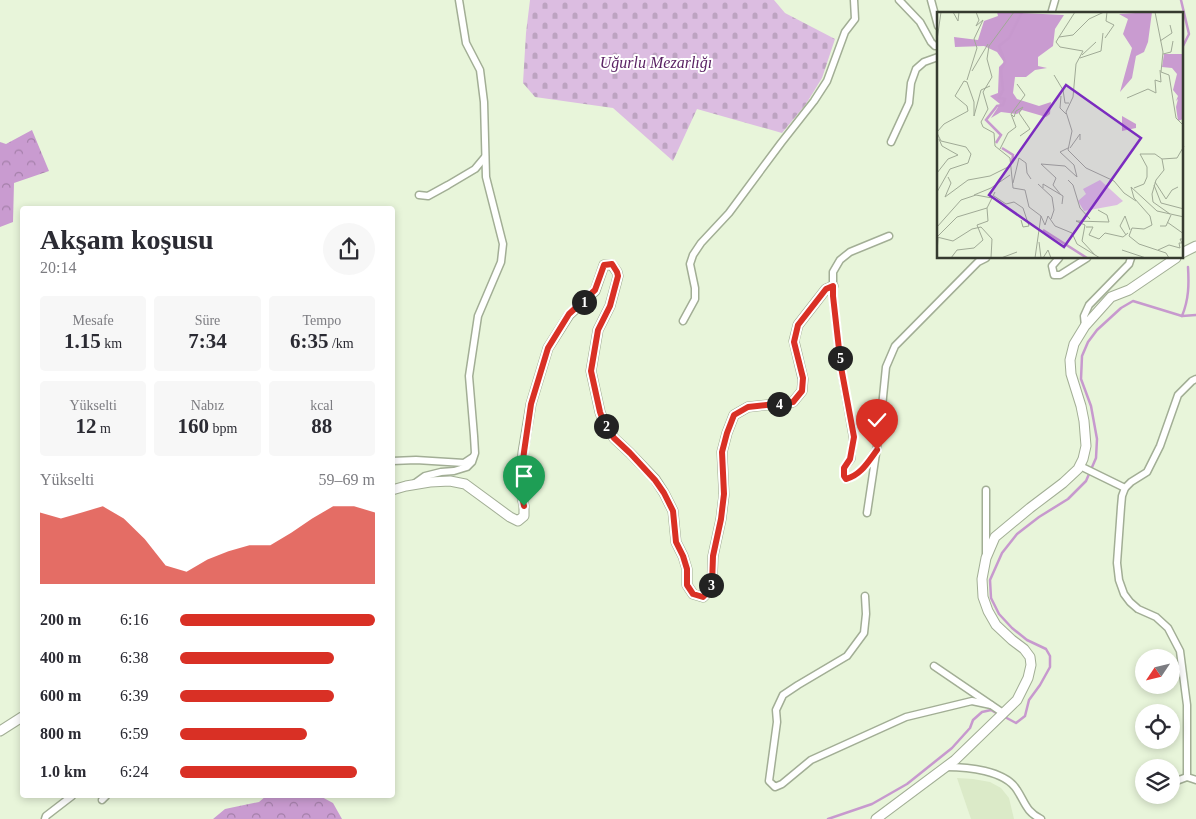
<!DOCTYPE html>
<html lang="tr">
<head>
<meta charset="utf-8">
<style>
	body { margin:0; font-family:Georgia,serif; background:#f7f7f7; color:#2b2b33; height:100vh; display:flex; flex-direction:column; font-size:19px; white-space:nowrap }
	* { box-sizing:border-box; margin:0 }
	p { font-size:16px; color:#7c7c81 }
	.icon { flex:none; width:28px; height:28px; fill:none; stroke:currentColor; stroke-width:2; stroke-linecap:round; stroke-linejoin:round }
	.map { position:relative; flex:1; overflow:hidden }
	.side { position:absolute; left:20px; top:206px; width:375px; height:592px; display:flex; flex-direction:column; background:#fff; border-radius:5px; box-shadow:0 2px 8px #0003 }
	.side>* { flex:none }
	.needle { width:32px; rotate:235deg }
	.buttons { position:absolute; left:1135px; top:649px; display:grid; gap:10px }
	.buttons a { display:grid; place-items:center; width:45px; height:45px; border-radius:50%; background:#fff; box-shadow:0 2px 8px #0003; font-size:25px }
	.pin { position:absolute; display:grid; place-items:center; width:42px; height:42px; color:#fff; margin:-51px -21px; border-radius:50% 50% 50% 0; rotate:-45deg; box-shadow:0 0 5px #0007 }
	.pin .icon { rotate:45deg }
	.km { position:absolute; width:25px; height:25px; margin:-12px; border-radius:50%; background:#222; color:#fff; font-size:14px; line-height:25px; text-align:center }
	.round { display:grid; place-items:center; flex:none; width:52px; height:52px; border-radius:26px; background:#f7f7f7 }
	.head { display:flex; align-items:center; justify-content:space-between; height:85px; padding:0 20px }
	h1 { font-size:28px; font-weight:700; line-height:38px }
	.metrics { display:grid; grid-template-columns:repeat(3,1fr); gap:8px; height:85px; padding:5px 20px }
	.metrics div { display:grid; align-content:center; border-radius:5px; background:#f7f7f7; text-align:center }
	.metrics b { font-size:21px; font-weight:700 }
	.metrics small { font-size:14px; font-weight:400 }
	.metrics p { font-size:14px }
	.chart { height:140px; padding:10px 20px }
	.chart p { display:flex; justify-content:space-between }
	.chart svg { width:100%; height:90px; margin-top:5px; fill:#d93025; opacity:.7 }
	ul { padding:0 20px; list-style:none; font-size:16px }
	li { display:grid; grid-template-columns:80px 60px 1fr; align-items:center; height:38px }
	li i { height:12px; border-radius:6px; background:#d93025 }
	.map>svg:first-child { display:block }
	.built { fill:#dbeac8 }
	.forest { fill:url(#forest-crowns) }
	.cemetery { fill:url(#cemetery-stones) }
	.lines { fill:none; stroke-linecap:round; stroke-linejoin:round }
	.stream { stroke:#c799ce; stroke-width:2.5 }
	.street-casing { stroke:#a2ae95; stroke-width:9 }
	.secondary-casing { stroke:#a2ae95; stroke-width:11 }
	.street { stroke:#fff; stroke-width:6 }
	.secondary { stroke:#fff; stroke-width:9 }
	.route-casing { stroke:#fff; stroke-width:10 }
	.route { stroke:#d93025; stroke-width:6 }
	.labels { text-anchor:middle; dominant-baseline:central; stroke-width:4; stroke-linejoin:round; paint-order:stroke }
	.park-label { font-size:16px; font-style:italic; fill:#5b2364; stroke:#fff }
	.inset-river { fill:none; stroke:#c799ce; stroke-width:2.5 }
	.inset-road { fill:none; stroke:#a0aa96; stroke-width:1 }
	.view { fill:#7b2cbf; fill-opacity:0.15; stroke:#7b2cbf; stroke-width:2.5 }
	.inset-edge { fill:none; stroke:#353a2f; stroke-width:2.5 }
</style>
</head>
<body>
<div class="map">
<svg width="1196" height="819" viewBox="0 0 1196 819">
	<defs>
		<pattern id="forest-crowns" width="20" height="18" patternUnits="userSpaceOnUse" patternTransform="scale(1.25)"><rect width="20" height="18" fill="#c99bd0"/><path d="M2 6a3 3 0 1 1 6 0M12 15a3 3 0 1 1 6 0" fill="none" stroke="#a47fa9"/></pattern>
		<pattern id="cemetery-stones" width="16" height="16" patternUnits="userSpaceOnUse" patternTransform="scale(1.25)"><rect width="16" height="16" fill="#dcbde1"/><path d="M2 7V4a2 2 0 0 1 4 0v3zM10 15v-3a2 2 0 0 1 4 0v3z" fill="#bda3c1"/></pattern>
	</defs>
	<rect width="100%" height="100%" fill="#e8f5da"/>
	<polygon class="built" points="957,778 973,779 990,782 1001,788 1009,798 1014,819 971,819"/>
	<g class="forest">
		<polygon points="32,130 49,171 14,183 13,222 0,227 0,142 6,144"/>
		<polygon points="266,796 320,796 333,803 342,819 213,819 225,809 259,802"/>
	</g>
	<polygon class="cemetery" points="530,0 774,0 785,13 835,39 822,78 806,104 782,133 697,109 673,161 613,108 535,97 523,83 526,33"/>
	<g class="lines">
		<g class="stream">
			<polyline points="1181,0 1189,34 1182,48"/>
			<polyline points="1182,210 1182,213"/>
			<path d="M1182 316C1189 299 1189 284 1188 267"/>
			<polyline points="1003,716 1016,723 1025,716 1029,700 1040,685 1050,667 1050,656 1046,649 1027,640 1012,628 999,614 991,598 990,580 1002,553 1017,534 1039,517 1068,499 1086,481 1096,458 1097,439 1091,406 1081,379 1082,356 1088,342 1097,330 1121,308 1133,301 1182,316 1196,315"/>
			<polyline points="828,819 872,804 907,784 952,748 970,728 973,720 982,712 991,710 998,714"/>
		</g>
		<g class="street-casing">
			<g id="street">
				<polyline points="899,0 920,22 931,42 935,46 938,46"/>
				<polyline points="931,0 938,26"/>
				<polyline points="1051,14 1055,0"/>
				<polyline points="891,142 909,103 911,83 916,69 924,62 938,57"/>
				<polyline points="419,195 428,196 448,185 475,169 485,157"/>
				<polyline points="1059,258 1052,266 1054,275 1060,275 1087,258"/>
				<polyline points="683,321 695,299 695,288 690,264 693,255 701,243 729,213 781,143 814,101 827,81 845,32 855,19 854,0"/>
				<polyline points="1085,326 1084,316 1089,305 1129,264 1131,258"/>
				<path d="M877 449C868 462 861 475 846 479L844 475V468L851 459 853 437 841 367 833 296V272L840 260 850 252 889 236"/>
				<polyline points="392,461 416,460 464,463 473,457"/>
				<polyline points="1080,466 1125,488"/>
				<polyline points="414,484 425,476 441,472 454,471 467,467 472,462 475,453 474,436 469,376 478,316 501,262 503,244 486,177 484,102 480,70 466,43 459,0"/>
				<polyline points="867,513 880,427 886,367 895,346 978,262 986,258"/>
				<polyline points="986,554 986,490"/>
				<polyline points="865,596 866,614 864,633 847,656 798,685 783,695 776,710 777,722 769,781 775,787 782,784 811,760 906,717 972,701 991,705"/>
				<polyline points="934,666 1003,713"/>
				<path d="M946 767C967 767 1005 770 1017 790 1025 802 1026 812 1041 819"/>
				<polyline points="1187,777 1187,705 1180,651 1168,628 1156,617 1138,609 1130,602 1124,594 1119,580 1117,563 1121,507 1122,496 1125,488 1131,482 1147,472 1160,446 1178,395 1192,381 1196,379"/>
				<polyline points="1171,783 1187,777 1196,780"/>
				<polyline points="102,800 106,796"/>
				<polyline points="45,819 46,816 72,796"/>
			</g>
		</g>
		<g class="secondary-casing">
			<g id="secondary">
				<polyline points="1182,253 1196,246"/>
				<polyline points="392,490 406,486 430,482 450,481 465,484 510,517 518,521 524,516 524,506 520,486 523,452 531,404 548,348 569,315 595,291 604,265 612,265 617,272 618,276 616,284 610,306 598,330 591,371 600,412 604,423 614,438 630,453 655,479 664,493 673,511 676,542 683,556 687,569 687,585 693,594 703,597 709,591 712,584 713,556 721,519 724,495 722,452 727,433 734,415 748,407 793,402 802,391 803,379 794,341 798,325 826,289 833,286"/>
				<polyline points="0,731 22,717"/>
				<polyline points="876,819 955,760 1017,700 1028,678 1031,665 1030,657 1024,649 1012,640 996,625 988,611 983,597 982,579 986,558 995,537 1030,508 1063,483 1078,469 1083,459 1086,446 1084,421 1081,406 1071,374 1070,360 1074,344 1085,326 1111,297 1129,290 1176,258"/>
			</g>
		</g>
		<use href="#street" class="street"/>
		<use href="#secondary" class="secondary"/>
	</g>
	<g class="lines">
		<g class="route-casing">
			<path id="route" d="M524 506 520 486 524 452 531 404 548 348 569 314 595 290 604 265 612 264 617 272 618 276 610 306 598 330 591 371 600 412 604 423 614 438 630 453 655 480 664 493 673 511 676 542 683 556 687 569V585L693 594 703 597 709 591 712 584 713 556 721 519 724 494 722 452 727 433 734 415 748 407 793 402 802 391 803 378 794 342 798 325 826 289 833 286V296L841 367 854 437 850 459 844 468V476L846 479C861 475 868 462 877 450"/>
		</g>
		<use href="#route" class="route"/>
	</g>
	<g class="labels">
		<g class="park-label">
			<text x="656" y="62">Uğurlu Mezarlığı</text>
		</g>
	</g>
	<g transform="translate(937 12)">
		<rect width="246" height="246" fill="#e8f5da"/>
		<path d="M60 0 127 3 118 17 116 34 101 45V54L110 56 98 58 89 65H78L76 81 80 87 102 94 114 90 113 102 109 105 85 98 80 102 64 100 54 106 63 92 53 84 61 81 62 55 67 50 60 40 47 34 18 35 17 25 41 28 47 9 61 4ZM215 0 211 30 207 40 199 44 195 66 183 80 195 36 186 22 191 7 182 2ZM227 42H246V107L241 109 239 95 241 87 239 89 241 84 236 78 240 62 235 56 225 55ZM185 104 199 112V116L185 119Z" fill="#c99bd0"/>
		<path d="M163 168 186 189 180 193 147 199 141 189 149 182 146 177Z" fill="#dcbde1"/>
		<path class="inset-river" d="M59 131 64 123 49 108 60 94 66 93 68 87 62 86 66 78 64 58 68 50 62 34 72 26 85 0M65 136 76 143 75 151M106 218 150 246"/>
		<path class="inset-road" d="M16 0 21 9 22 0M77 0 52 34 50 47 55 65 46 80 51 97 44 110 46 115 57 121 58 134 73 146 76 176 88 178 92 195 104 204 98 246M167 0 152 7 136 23 122 25 119 30 123 35 146 39 139 52 136 85 129 100 135 119 131 138 149 156 177 169 187 181 199 189M218 0 226 40 224 60 232 63 239 106 247 114M122 25 138 0M168 26 177 13 169 9 170 0M0 28 4 0M223 29 235 21 233 13M226 42 234 40 236 29M145 43 159 30M143 46 164 39 166 21M35 59 51 32M117 63 126 78 128 91H132M30 68 40 36 37 27 46 8 39 14 42 8 39 0M124 84 123 96 129 102M190 86 211 77 219 81 218 68 224 70 223 58M75 103 77 105 79 99 86 95 82 101 93 117 83 124M0 120 7 112 31 99 30 94 18 84 27 69 30 70 37 90V104L44 78 53 74M0 121 4 129 29 135 34 142 31 151 13 157 0 180M133 136 143 122V128M63 137 71 121 79 115 74 102 88 83 80 72M0 161 11 147 21 143 5 134 2 127M11 165 14 171 8 185 31 168 53 164 73 154M131 168 136 173 143 196 153 207M218 170 229 187 235 178 241 175M76 171 82 146 89 151 90 161 94 167M101 172 115 185 117 198 114 207M217 173 224 191 247 197M106 176V172L126 184 125 192M197 176 207 172 210 165V155L203 142H218L225 147M37 183 54 176 73 163M124 183 116 173 119 166 104 152 128 154 140 165 137 153 123 140 131 136M57 184 69 192 77 190 86 196 92 214 86 215 84 208M50 196 20 205 0 225 16 229 35 217 44 215 55 227 54 246M233 202 216 190 215 182 219 168 227 158 225 147 240 146 247 134M104 204 108 213 111 204 118 214 135 221 140 232 163 246M230 210 247 222M223 214H229L234 203M0 215 24 188 39 183 55 186M149 215H156L152 223 162 227 168 221 186 225 191 221M189 223 183 214 188 204 193 218M102 230 104 246M185 238 209 246M221 238 232 233 243 236 242 231H245L243 227H247M0 241 1 226M158 243 145 229 148 213 139 209 172 210 170 203 161 198M14 246 20 238 37 236 46 228 40 213 51 209 50 196 58 180M64 246 80 240M106 246 111 238 114 246M232 246 229 241 202 232 192 224 195 216 207 217 215 213 213 204 197 186 194 175 220 199 247 205"/>
		<path class="view" d="M129 73 204 126 127 235 52 183Z"/>
		<rect width="246" height="246" class="inset-edge"/>
	</g>
</svg>
<div class="buttons">
<a><svg class="needle" viewBox="-14 -14 28 28"><path d="M0-13l5 13h-10z" fill="#e53935"/><path d="M0 13l5-13h-10z" fill="#7c7c81"/></svg></a>
<a><svg class="icon" aria-label="locate" viewBox="0 0 24 24"><circle cx="12" cy="12" r="6"/><path d="M12 2v4M12 18v4M2 12h4M18 12h4"/></svg></a>
<a><svg class="icon" aria-label="layers" viewBox="0 0 24 24"><path d="M12 4l9 5-9 5-9-5zM3 14l9 5 9-5"/></svg></a>
</div>
<div class="pin" style="left:524px;top:506px;background:#1e9e55"><svg class="icon" aria-label="arrive" viewBox="0 0 24 24"><path d="M6 21V4h12l-3 4 3 4H6"/></svg></div>
<div class="pin" style="left:877px;top:450px;background:#d93025"><svg class="icon" aria-label="check" viewBox="0 0 24 24"><path d="M5 12l5 5 9-10"/></svg></div>
<b class="km" style="left:584px;top:302px">1</b>
<b class="km" style="left:606px;top:426px">2</b>
<b class="km" style="left:711px;top:585px">3</b>
<b class="km" style="left:779px;top:404px">4</b>
<b class="km" style="left:840px;top:358px">5</b>
<section class="side">
<div class="head"><div><h1>Akşam koşusu</h1><p>20:14</p></div><a class="round"><svg class="icon" aria-label="share" viewBox="0 0 24 24"><path d="M12 15V3M7 8l5-5 5 5M5 13v7h14v-7"/></svg></a></div>
<div class="metrics">
<div><p>Mesafe</p><b>1.15<small> km</small></b></div>
<div><p>Süre</p><b>7:34</b></div>
<div><p>Tempo</p><b>6:35<small> /km</small></b></div>
</div>
<div class="metrics">
<div><p>Yükselti</p><b>12<small> m</small></b></div>
<div><p>Nabız</p><b>160<small> bpm</small></b></div>
<div><p>kcal</p><b>88</b></div>
</div>
<div class="chart"><p><span>Yükselti</span>59–69 m</p>
<svg viewBox="0 0 160 44" preserveAspectRatio="none"><path d="M0 44V9L10 12L20 9L30 6L40 12L50 22L60 35L70 38L80 32L90 28L100 25L110 25L120 19L130 12L140 6L150 6L160 9V44z"/></svg>
</div>
<ul>
<li><b>200 m</b>6:16<i style="width:100%"></i></li>
<li><b>400 m</b>6:38<i style="width:79%"></i></li>
<li><b>600 m</b>6:39<i style="width:79%"></i></li>
<li><b>800 m</b>6:59<i style="width:65%"></i></li>
<li><b>1.0 km</b>6:24<i style="width:91%"></i></li>
</ul>
</section>
</div>
</body>
</html>
